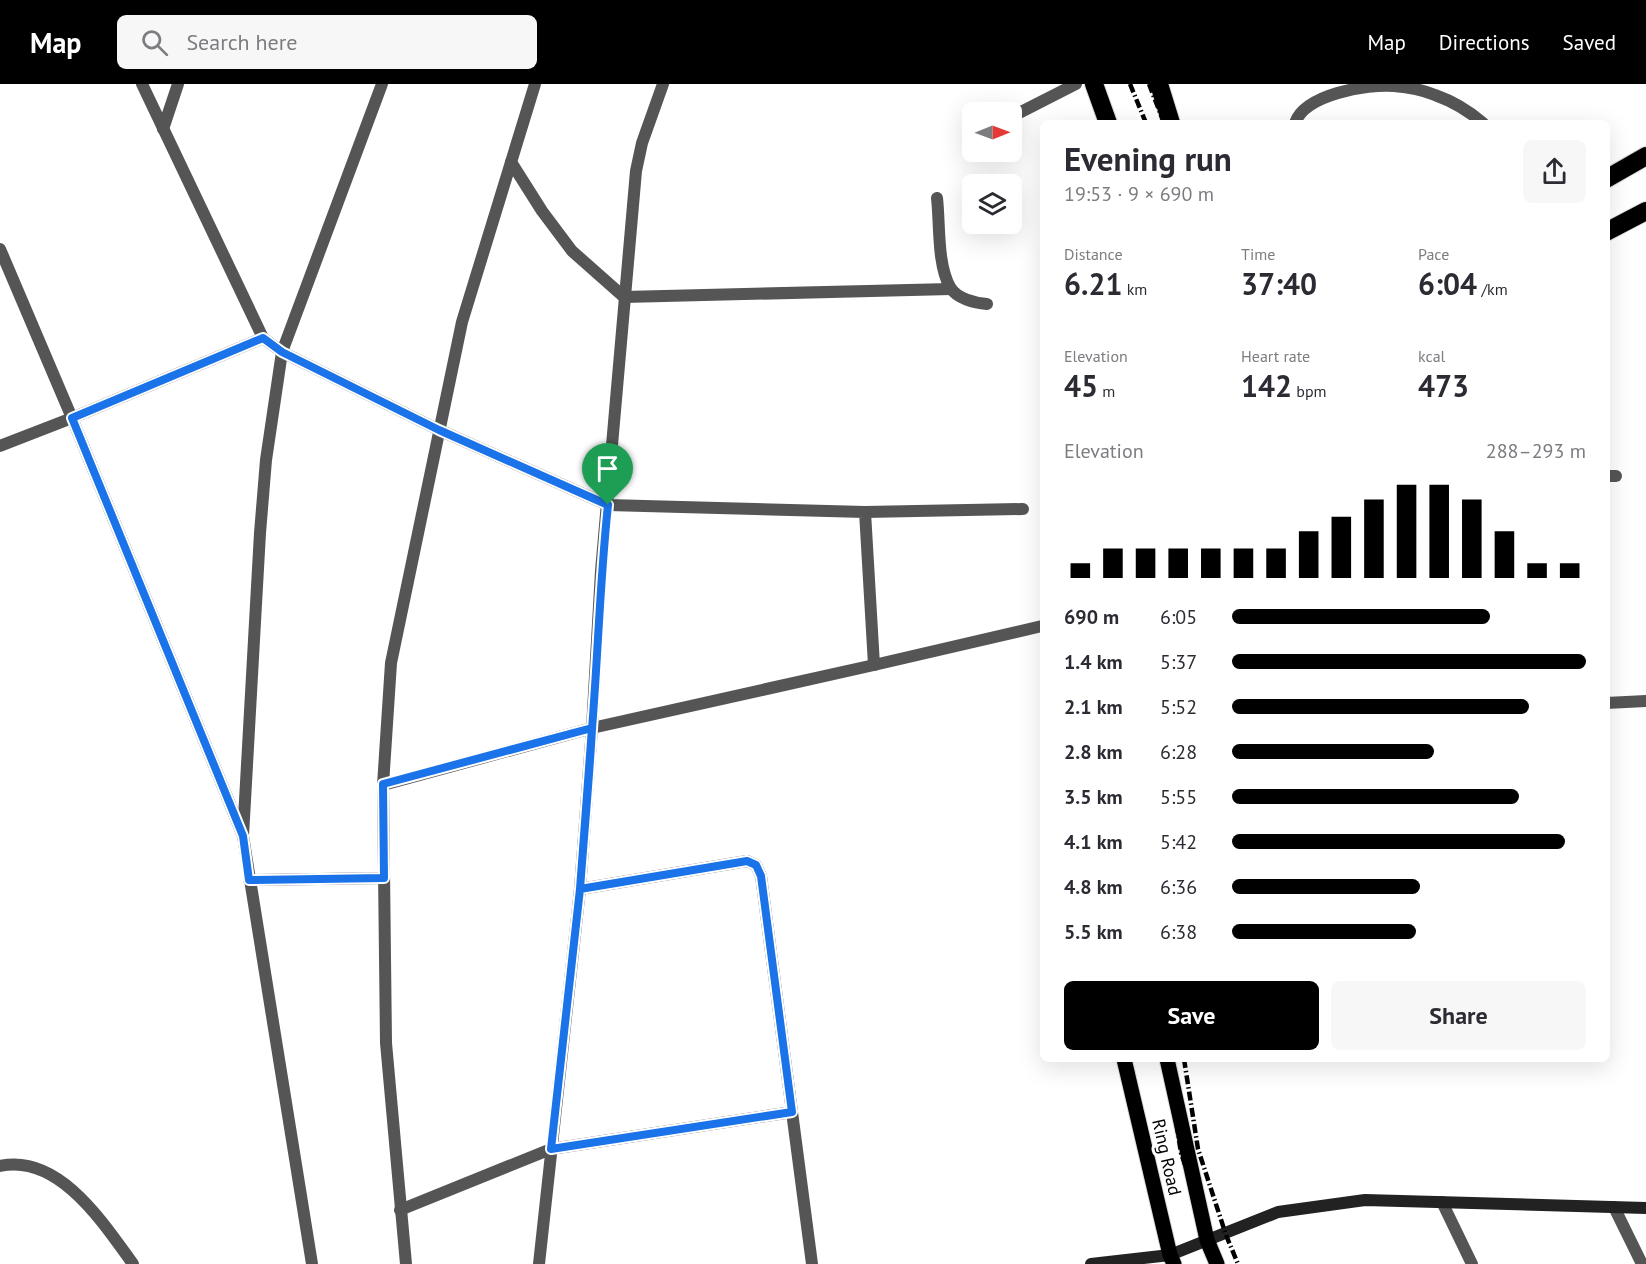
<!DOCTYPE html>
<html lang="en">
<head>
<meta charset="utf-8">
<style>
	body { margin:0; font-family:"PT Sans",sans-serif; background:#f7f7f7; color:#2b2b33; height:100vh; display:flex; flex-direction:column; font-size:22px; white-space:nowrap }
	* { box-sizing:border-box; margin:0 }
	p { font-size:20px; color:#7c7c81 }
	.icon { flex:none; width:33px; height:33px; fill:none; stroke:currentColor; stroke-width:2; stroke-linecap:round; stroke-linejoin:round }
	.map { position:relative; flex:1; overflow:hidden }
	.details { position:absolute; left:1040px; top:36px; width:570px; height:942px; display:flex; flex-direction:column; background:#fff; border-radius:9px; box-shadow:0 6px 24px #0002 }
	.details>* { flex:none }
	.needle { width:39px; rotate:89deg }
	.tools { position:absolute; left:962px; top:18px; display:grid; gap:12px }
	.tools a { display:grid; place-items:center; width:60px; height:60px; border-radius:9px; background:#fff; box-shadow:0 6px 24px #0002; font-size:30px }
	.pin { position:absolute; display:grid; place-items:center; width:51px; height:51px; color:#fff; margin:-62px -26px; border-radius:50% 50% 50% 0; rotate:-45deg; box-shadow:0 0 6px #0007 }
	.pin .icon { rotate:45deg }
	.round { display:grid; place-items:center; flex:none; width:63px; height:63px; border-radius:9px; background:#f7f7f7 }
	.headline { display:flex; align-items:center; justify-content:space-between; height:102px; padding:0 24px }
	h1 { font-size:33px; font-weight:600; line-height:45px }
	.metrics { display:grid; grid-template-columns:repeat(3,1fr); gap:9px; height:102px; padding:6px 24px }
	.metrics div { display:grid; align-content:center }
	.metrics b { font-size:30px; font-weight:600 }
	.metrics small { font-size:16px; font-weight:400 }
	.metrics p { font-size:16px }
	.chart { height:168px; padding:12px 24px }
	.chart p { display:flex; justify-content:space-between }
	.chart svg { width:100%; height:108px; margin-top:6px; stroke:#000; stroke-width:6 }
	.cta { display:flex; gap:12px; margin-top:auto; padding:12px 24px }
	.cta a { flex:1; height:69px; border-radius:9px; background:#000; color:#fff; font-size:24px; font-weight:600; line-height:69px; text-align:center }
	.cta a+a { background:#f7f7f7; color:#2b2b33 }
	ul { padding:0 24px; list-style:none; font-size:20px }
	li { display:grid; grid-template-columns:96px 72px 1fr; align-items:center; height:45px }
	li i { height:15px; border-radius:8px; background:#000 }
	header { display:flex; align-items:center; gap:36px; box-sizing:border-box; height:84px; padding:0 30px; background:#000; color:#fff }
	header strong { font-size:28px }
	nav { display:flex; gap:33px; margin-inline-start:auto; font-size:21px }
	.search { width:420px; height:54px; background:#f7f7f7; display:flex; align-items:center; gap:15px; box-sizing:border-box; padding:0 21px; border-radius:9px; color:#7c7c81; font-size:22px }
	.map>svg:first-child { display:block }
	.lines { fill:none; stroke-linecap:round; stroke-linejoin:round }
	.primary-casing { stroke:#dbdbdb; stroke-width:17 }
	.highway-casing { stroke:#dbdbdb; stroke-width:20 }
	.lane { stroke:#555; stroke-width:12 }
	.street { stroke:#555; stroke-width:12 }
	.secondary { stroke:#222; stroke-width:12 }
	.primary { stroke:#000; stroke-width:15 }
	.highway { stroke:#000; stroke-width:18 }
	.rail { stroke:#000; stroke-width:4.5; stroke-dasharray:9 3 1.5 3; stroke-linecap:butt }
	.route-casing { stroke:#fff; stroke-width:12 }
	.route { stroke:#1a73e8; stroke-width:8 }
	.labels { text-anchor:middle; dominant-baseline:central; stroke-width:6; stroke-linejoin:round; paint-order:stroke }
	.street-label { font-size:18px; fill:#000; stroke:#fff }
</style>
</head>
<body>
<header>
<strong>Map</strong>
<div class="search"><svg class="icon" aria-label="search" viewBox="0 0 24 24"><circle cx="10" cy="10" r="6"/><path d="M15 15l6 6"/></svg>Search here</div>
<nav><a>Map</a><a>Directions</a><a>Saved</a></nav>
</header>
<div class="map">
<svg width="1646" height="1180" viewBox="0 0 1646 1180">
	<rect width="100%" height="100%" fill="#fff"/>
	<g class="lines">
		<g class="primary-casing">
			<g id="primary">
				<polyline points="1124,975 1170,1171 1174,1180"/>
				<polyline points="1167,975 1207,1156 1217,1180"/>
			</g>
		</g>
		<g class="highway-casing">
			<g id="highway">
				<polyline points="1094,0 1108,39"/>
				<polyline points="1159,0 1171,39"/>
				<polyline points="1606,95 1646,72"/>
				<polyline points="1606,148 1646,127"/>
			</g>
		</g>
		<g class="lane">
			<polyline points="1011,33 1076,0"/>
			<path d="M1295 39C1305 10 1367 0 1394 2 1407 3 1423 6 1435 11 1452 17 1470 28 1483 39"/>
			<polyline points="1606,619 1646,617"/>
			<path d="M0 1082C59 1069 104 1140 133 1180"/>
		</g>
		<g class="street">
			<polyline points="142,0 263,254"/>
			<polyline points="163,45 178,0"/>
			<polyline points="511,78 542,127 572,167 624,213 951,205"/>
			<path d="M937 114C940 140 937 180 950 203 957 215 975 219 987 220"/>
			<polyline points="0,165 72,334 243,752 312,1180"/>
			<polyline points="0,362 72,334 263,254 282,268 382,0"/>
			<polyline points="1606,392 1616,392"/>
			<polyline points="865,428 1023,425"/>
			<polyline points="874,581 1042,542"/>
			<polyline points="243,752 260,449 266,376 282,268 439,346 608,421 865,428 874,581 592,644 383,701"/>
			<polyline points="249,796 384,794"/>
			<polyline points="580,805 747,777 756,781 761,792 812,1180"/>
			<polyline points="1442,1118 1472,1180"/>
			<polyline points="1614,1123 1642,1180"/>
			<polyline points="400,1126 551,1065 792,1028"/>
			<polyline points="406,1180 386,959 383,701 391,579 462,238 535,0"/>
			<polyline points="539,1180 580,805 592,644 601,487 636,87 642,59 663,0"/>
		</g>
		<polyline class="secondary" points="1091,1180 1170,1171 1278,1128 1365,1116 1646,1124"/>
		<use href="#primary" class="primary"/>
		<use href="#highway" class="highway"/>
		<g class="rail">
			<polyline points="1130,0 1146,39"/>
			<polyline points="1149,0 1164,39"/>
			<polyline points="1167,975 1181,1069 1219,1180"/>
			<polyline points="1184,975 1198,1065 1226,1151 1238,1180"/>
		</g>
	</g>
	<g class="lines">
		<g class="route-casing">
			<path id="route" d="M608 421 439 346 282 268 263 254 72 334 243 752 249 796 384 794 383 700 592 644 580 805 551 1065 792 1028 761 792 756 781 747 777 580 805C584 751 589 698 592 645 598 570 600 496 608 421"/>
		</g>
		<use href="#route" class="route"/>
	</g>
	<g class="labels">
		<g class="street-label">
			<text transform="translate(1167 1073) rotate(77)">Ring Road</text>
		</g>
	</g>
</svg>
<div class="tools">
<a><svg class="needle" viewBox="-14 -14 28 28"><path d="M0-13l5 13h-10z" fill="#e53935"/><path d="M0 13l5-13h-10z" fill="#7c7c81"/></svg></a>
<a><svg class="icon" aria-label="layers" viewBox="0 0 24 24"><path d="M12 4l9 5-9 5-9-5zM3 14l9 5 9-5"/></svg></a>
</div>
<div class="pin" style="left:608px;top:421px;background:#1e9e55"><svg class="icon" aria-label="arrive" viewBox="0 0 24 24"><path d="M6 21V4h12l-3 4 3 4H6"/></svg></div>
<section class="details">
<div class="headline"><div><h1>Evening run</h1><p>19:53 · 9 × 690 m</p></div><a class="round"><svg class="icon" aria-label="share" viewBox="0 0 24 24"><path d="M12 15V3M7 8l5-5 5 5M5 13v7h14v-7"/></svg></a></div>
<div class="metrics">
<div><p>Distance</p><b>6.21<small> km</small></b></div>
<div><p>Time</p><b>37:40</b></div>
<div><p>Pace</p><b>6:04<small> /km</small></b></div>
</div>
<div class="metrics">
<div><p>Elevation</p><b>45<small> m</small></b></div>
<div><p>Heart rate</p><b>142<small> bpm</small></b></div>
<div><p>kcal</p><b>473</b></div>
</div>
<div class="chart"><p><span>Elevation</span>288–293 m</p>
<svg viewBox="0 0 160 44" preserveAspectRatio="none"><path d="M5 44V38M15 44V32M25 44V32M35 44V32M45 44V32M55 44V32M65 44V32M75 44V25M85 44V19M95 44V12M105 44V6M115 44V6M125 44V12M135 44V25M145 44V38M155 44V38"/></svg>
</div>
<ul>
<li><b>690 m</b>6:05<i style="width:73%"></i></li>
<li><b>1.4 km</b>5:37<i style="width:100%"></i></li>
<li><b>2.1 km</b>5:52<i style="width:84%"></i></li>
<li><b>2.8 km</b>6:28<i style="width:57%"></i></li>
<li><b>3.5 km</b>5:55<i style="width:81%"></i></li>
<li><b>4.1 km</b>5:42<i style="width:94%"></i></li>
<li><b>4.8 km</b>6:36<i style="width:53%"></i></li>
<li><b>5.5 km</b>6:38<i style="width:52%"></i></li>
</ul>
<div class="cta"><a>Save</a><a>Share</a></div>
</section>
</div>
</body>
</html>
